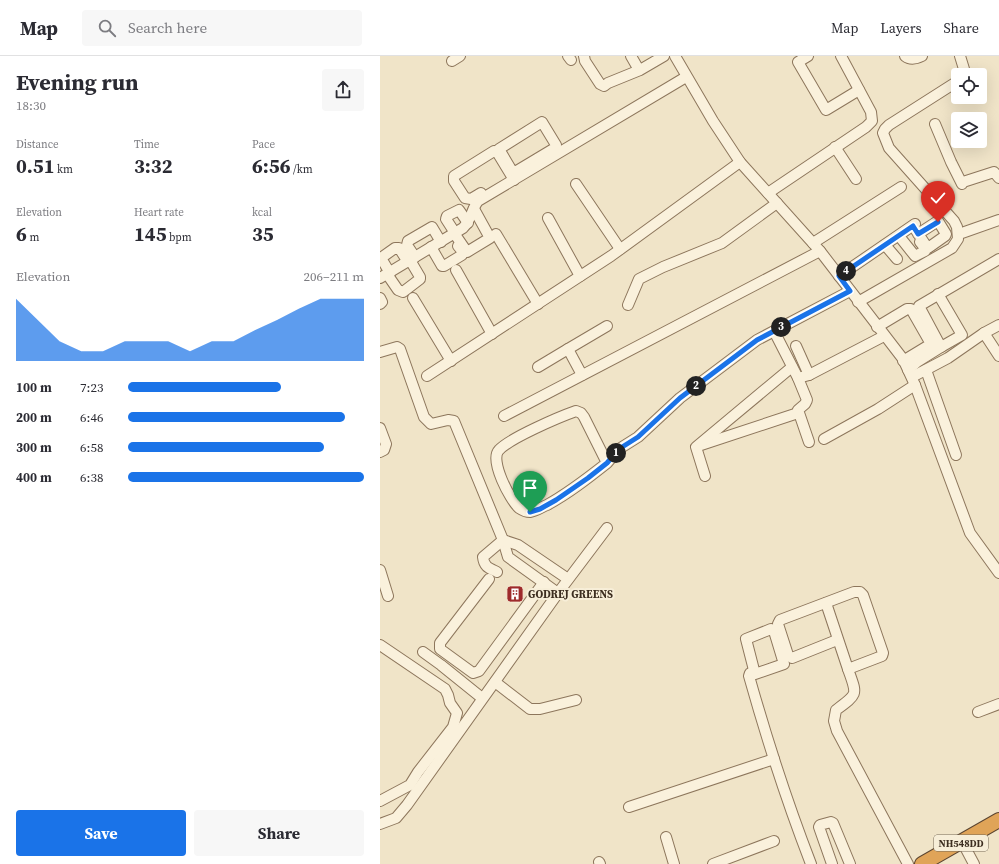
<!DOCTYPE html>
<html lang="en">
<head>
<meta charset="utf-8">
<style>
	body { margin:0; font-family:"Source Serif 4",serif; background:#f7f7f7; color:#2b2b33; height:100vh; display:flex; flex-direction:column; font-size:15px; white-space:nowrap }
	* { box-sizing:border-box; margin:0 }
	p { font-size:13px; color:#7c7c81 }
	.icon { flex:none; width:22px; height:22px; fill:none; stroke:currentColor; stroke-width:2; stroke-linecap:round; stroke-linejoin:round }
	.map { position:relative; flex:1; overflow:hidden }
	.details { display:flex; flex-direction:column; background:#fff; width:380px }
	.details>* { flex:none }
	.fabs { position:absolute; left:571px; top:12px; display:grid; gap:8px }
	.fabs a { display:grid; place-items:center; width:36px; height:36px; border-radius:4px; background:#fff; box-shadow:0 4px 16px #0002; font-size:20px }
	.pin { position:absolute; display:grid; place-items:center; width:34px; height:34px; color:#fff; margin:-41px -17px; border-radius:50% 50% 50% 0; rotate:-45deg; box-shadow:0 0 4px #0007 }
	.pin .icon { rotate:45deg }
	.km { position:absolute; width:20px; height:20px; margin:-10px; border-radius:50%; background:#222; color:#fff; font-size:11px; line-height:20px; text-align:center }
	.round { display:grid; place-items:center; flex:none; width:42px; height:42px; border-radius:4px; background:#f7f7f7 }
	.headline { display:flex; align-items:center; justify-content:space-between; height:68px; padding:0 16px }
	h1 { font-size:22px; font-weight:700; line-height:30px }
	.stats { display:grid; grid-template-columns:repeat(3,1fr); gap:6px; height:68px; padding:4px 16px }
	.stats div { display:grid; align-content:center }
	.stats b { font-size:20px; font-weight:700 }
	.stats small { font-size:11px; font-weight:400 }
	.stats p { font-size:11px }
	.chart { height:112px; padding:8px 16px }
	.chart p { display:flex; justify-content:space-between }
	.chart svg { width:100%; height:72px; margin-top:4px; fill:#1a73e8; opacity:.7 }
	.cta { display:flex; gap:8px; margin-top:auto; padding:8px 16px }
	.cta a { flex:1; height:46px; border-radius:4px; background:#1a73e8; color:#fff; font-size:16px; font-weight:700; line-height:46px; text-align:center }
	.cta a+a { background:#f7f7f7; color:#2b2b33 }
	ul { padding:0 16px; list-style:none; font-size:13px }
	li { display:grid; grid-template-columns:64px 48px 1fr; align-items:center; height:30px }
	li i { height:10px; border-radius:5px; background:#1a73e8 }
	header { display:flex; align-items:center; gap:24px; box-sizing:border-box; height:56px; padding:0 20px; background:#fff; border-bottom:1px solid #e1e1e2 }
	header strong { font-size:19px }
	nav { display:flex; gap:22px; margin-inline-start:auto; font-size:14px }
	.search { width:280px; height:36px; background:#f7f7f7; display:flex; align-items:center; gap:10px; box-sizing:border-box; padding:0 14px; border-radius:4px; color:#7c7c81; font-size:15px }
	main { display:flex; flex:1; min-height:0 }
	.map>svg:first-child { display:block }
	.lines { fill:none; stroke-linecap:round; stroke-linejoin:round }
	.minor-casing { stroke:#8d765c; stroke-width:12 }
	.highway-casing { stroke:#5b4430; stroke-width:16 }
	.minor { stroke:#faf1dc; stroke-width:10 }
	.highway { stroke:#e0a458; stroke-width:14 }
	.route-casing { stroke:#fff; stroke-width:8 }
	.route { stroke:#1a73e8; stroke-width:5 }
	.labels { text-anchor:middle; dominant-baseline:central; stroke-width:4; stroke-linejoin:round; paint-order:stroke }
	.shield { fill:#f7eed8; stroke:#756857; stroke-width:1 }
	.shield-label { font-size:10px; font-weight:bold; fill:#3d2e20 }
	.poi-label { font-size:11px; font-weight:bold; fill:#3d2e20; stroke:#f7eed8; text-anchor:start }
</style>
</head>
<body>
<header>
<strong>Map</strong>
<div class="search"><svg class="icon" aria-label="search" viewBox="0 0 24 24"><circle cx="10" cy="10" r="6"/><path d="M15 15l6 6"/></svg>Search here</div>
<nav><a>Map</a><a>Layers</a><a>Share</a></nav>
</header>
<main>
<section class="details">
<div class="headline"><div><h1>Evening run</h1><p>18:30</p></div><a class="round"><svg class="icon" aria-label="share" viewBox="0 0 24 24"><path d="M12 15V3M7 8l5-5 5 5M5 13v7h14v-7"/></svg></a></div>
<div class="stats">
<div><p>Distance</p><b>0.51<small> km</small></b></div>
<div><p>Time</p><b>3:32</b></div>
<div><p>Pace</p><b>6:56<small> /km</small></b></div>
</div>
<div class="stats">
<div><p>Elevation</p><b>6<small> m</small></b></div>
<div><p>Heart rate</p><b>145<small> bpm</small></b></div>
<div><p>kcal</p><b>35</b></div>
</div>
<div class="chart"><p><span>Elevation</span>206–211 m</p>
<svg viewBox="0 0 160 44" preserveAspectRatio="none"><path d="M0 44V6L10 19L20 32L30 38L40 38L50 32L60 32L70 32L80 38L90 32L100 32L110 25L120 19L130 12L140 6L150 6L160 6V44z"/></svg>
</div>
<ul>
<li><b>100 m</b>7:23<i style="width:65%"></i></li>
<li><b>200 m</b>6:46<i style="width:92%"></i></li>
<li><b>300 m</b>6:58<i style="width:83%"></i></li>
<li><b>400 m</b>6:38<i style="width:100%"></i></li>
</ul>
<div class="cta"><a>Save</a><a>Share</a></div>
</section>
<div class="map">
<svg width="619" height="808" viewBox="0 0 619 808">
	<rect width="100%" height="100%" fill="#f0e4c8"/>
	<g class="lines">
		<g class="minor-casing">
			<g id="minor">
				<polyline points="188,0 191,4"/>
				<polyline points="204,0 205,5 220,28 224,30 228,27 260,14 284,0"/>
				<polyline points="251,0 259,14"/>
				<polyline points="295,0 333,65 360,106 440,195 523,303 535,329 590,477 619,517"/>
				<polyline points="428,0 418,6 446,54 479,34"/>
				<path d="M525 0C530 4 536 3 542 0"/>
				<polyline points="580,0 584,13 583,19"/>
				<polyline points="72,5 80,0"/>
				<polygon points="162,66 176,89 175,92 135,116 132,115 119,93"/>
				<polyline points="555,68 571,106 582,128 583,126 614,116 619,122"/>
				<polyline points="455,91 476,123"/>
				<polyline points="196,128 240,193"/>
				<polyline points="101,137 91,143 85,142 74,125 74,120 114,95 117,96 134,124"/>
				<polyline points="388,137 486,71 492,65 491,56 461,0"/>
				<polyline points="168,162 200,220"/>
				<polyline points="533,170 547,191 548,192 565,180 566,178 558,165 538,178"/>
				<polyline points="74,177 87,196 110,182 94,153"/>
				<polyline points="75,177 66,163 67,160 79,154 88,167"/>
				<polyline points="116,178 158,248"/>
				<polyline points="579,178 619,164"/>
				<polyline points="519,180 535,200 545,195 544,191 540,186"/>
				<polyline points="433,187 521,131"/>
				<polyline points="505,189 517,203"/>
				<polyline points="51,191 62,210 64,210 82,199 83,196 78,190"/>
				<polyline points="35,201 27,189 28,185 52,171 61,186"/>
				<polyline points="76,214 112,278"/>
				<polyline points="10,217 1,202 15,192 19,192 28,206"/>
				<polyline points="7,218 18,234 23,236 40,223 40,221 30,204"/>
				<polyline points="459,220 535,168"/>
				<path d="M0 222 83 172C92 163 91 154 98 145L306 21"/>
				<polyline points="558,238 582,279 561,291"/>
				<polyline points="0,242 2,246 0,248"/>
				<polyline points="33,242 71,305"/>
				<polyline points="478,246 572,192 578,183 577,171 574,165 509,92 503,77 505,73 509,69 578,25"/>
				<polyline points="248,249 259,223 283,211 342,187 397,147"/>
				<polyline points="497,271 527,253 531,253 551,288 523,305"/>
				<polyline points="394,275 418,322 427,344 425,348 418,354 429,386"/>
				<polyline points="604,277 619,300"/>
				<polyline points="416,290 429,319"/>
				<polyline points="188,293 227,270"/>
				<polyline points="0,296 17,291 20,293 44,361 51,368 68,364 74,365 123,484 128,501 178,537"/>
				<polyline points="158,311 188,293 202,319"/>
				<polyline points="528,314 537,306 561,291 539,250 619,203"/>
				<polyline points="546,314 576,399"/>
				<polyline points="47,320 231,200 360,106"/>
				<polyline points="532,321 568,302 604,277 619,269"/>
				<polyline points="418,322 429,319 504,280"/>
				<polyline points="124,360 440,195"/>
				<polyline points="0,372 6,388 4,394 0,396"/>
				<polyline points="444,383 498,353 535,329"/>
				<polyline points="321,389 418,357"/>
				<path d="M227 407C208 422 189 437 167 449 162 451 156 455 150 456 146 456 142 454 139 452 130 444 109 404 119 394 130 382 179 361 196 355L201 357 204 361 227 407 239 393 258 381 300 342 377 284 470 235"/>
				<polyline points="325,420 316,391 412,311"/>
				<polyline points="123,484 138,489 188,523"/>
				<polyline points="0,514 8,540"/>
				<path d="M117 516C109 512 104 511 103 501L123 484"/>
				<polyline points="109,523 60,587 60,593 93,617 99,615 164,526"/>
				<polyline points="446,547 468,613"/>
				<polygon points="391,573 394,575 404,608 375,618 366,583"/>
				<path d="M457 584 412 602 408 599 398 568 400 564 474 536H480L483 539 503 597 502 600 468 613C477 639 479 637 456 654L454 665 457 675 528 808"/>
				<polyline points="0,589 65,633 68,639 70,647 77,657 73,671 38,716 30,729 0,745"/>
				<polyline points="43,596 61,609 102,642"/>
				<path d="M374 616 370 617 369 620C387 684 407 746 431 808"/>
				<polyline points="115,626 150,653 160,653 196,644"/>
				<polyline points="598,656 619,648"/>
				<polyline points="249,751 394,703"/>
				<polyline points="0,768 16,762 27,749 178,537 227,472"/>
				<polyline points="286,781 294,808"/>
				<polyline points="586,793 594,808"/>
				<polyline points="219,806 220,808"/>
				<polyline points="333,808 394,785"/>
				<polyline points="452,808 439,771 440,769 451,766 453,767 470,808"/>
			</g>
		</g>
		<g class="highway-casing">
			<polyline id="highway" points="542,808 619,764"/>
		</g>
		<use href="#minor" class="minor"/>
		<use href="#highway" class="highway"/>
	</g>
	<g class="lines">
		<g class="route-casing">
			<polyline id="route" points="150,456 160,453 176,444 208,422 227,407 239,393 258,381 300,342 377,284 470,235 459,220 533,170 538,178 558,166"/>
		</g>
		<use href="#route" class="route"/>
	</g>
	<defs>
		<g id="building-square" transform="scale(0.9)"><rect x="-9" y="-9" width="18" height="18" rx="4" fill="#9e2a2b" stroke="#f7eed8"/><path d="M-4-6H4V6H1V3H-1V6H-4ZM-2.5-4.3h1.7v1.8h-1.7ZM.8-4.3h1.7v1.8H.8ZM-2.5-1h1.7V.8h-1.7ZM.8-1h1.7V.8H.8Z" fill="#fff"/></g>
	</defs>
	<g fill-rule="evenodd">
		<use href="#building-square" x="135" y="538"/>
	</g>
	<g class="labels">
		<rect class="shield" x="554" y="779" width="54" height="16" rx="3"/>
		<g class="shield-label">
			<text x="581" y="787">NH548DD</text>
		</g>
		<g class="poi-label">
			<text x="148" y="538">GODREJ GREENS</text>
		</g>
	</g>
</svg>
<div class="fabs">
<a><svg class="icon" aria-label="locate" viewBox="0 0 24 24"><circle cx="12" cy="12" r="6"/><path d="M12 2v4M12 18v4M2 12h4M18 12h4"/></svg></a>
<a><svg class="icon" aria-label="layers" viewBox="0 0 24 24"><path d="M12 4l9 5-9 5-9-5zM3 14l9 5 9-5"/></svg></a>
</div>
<div class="pin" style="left:150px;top:456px;background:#1e9e55"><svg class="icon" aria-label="arrive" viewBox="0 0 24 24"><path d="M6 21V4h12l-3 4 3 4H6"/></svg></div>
<div class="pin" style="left:558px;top:166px;background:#d93025"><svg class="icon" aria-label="check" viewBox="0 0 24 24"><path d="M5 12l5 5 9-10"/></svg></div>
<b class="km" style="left:236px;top:397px">1</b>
<b class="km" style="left:316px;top:330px">2</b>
<b class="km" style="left:401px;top:271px">3</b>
<b class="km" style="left:466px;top:215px">4</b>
</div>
</main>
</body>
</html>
